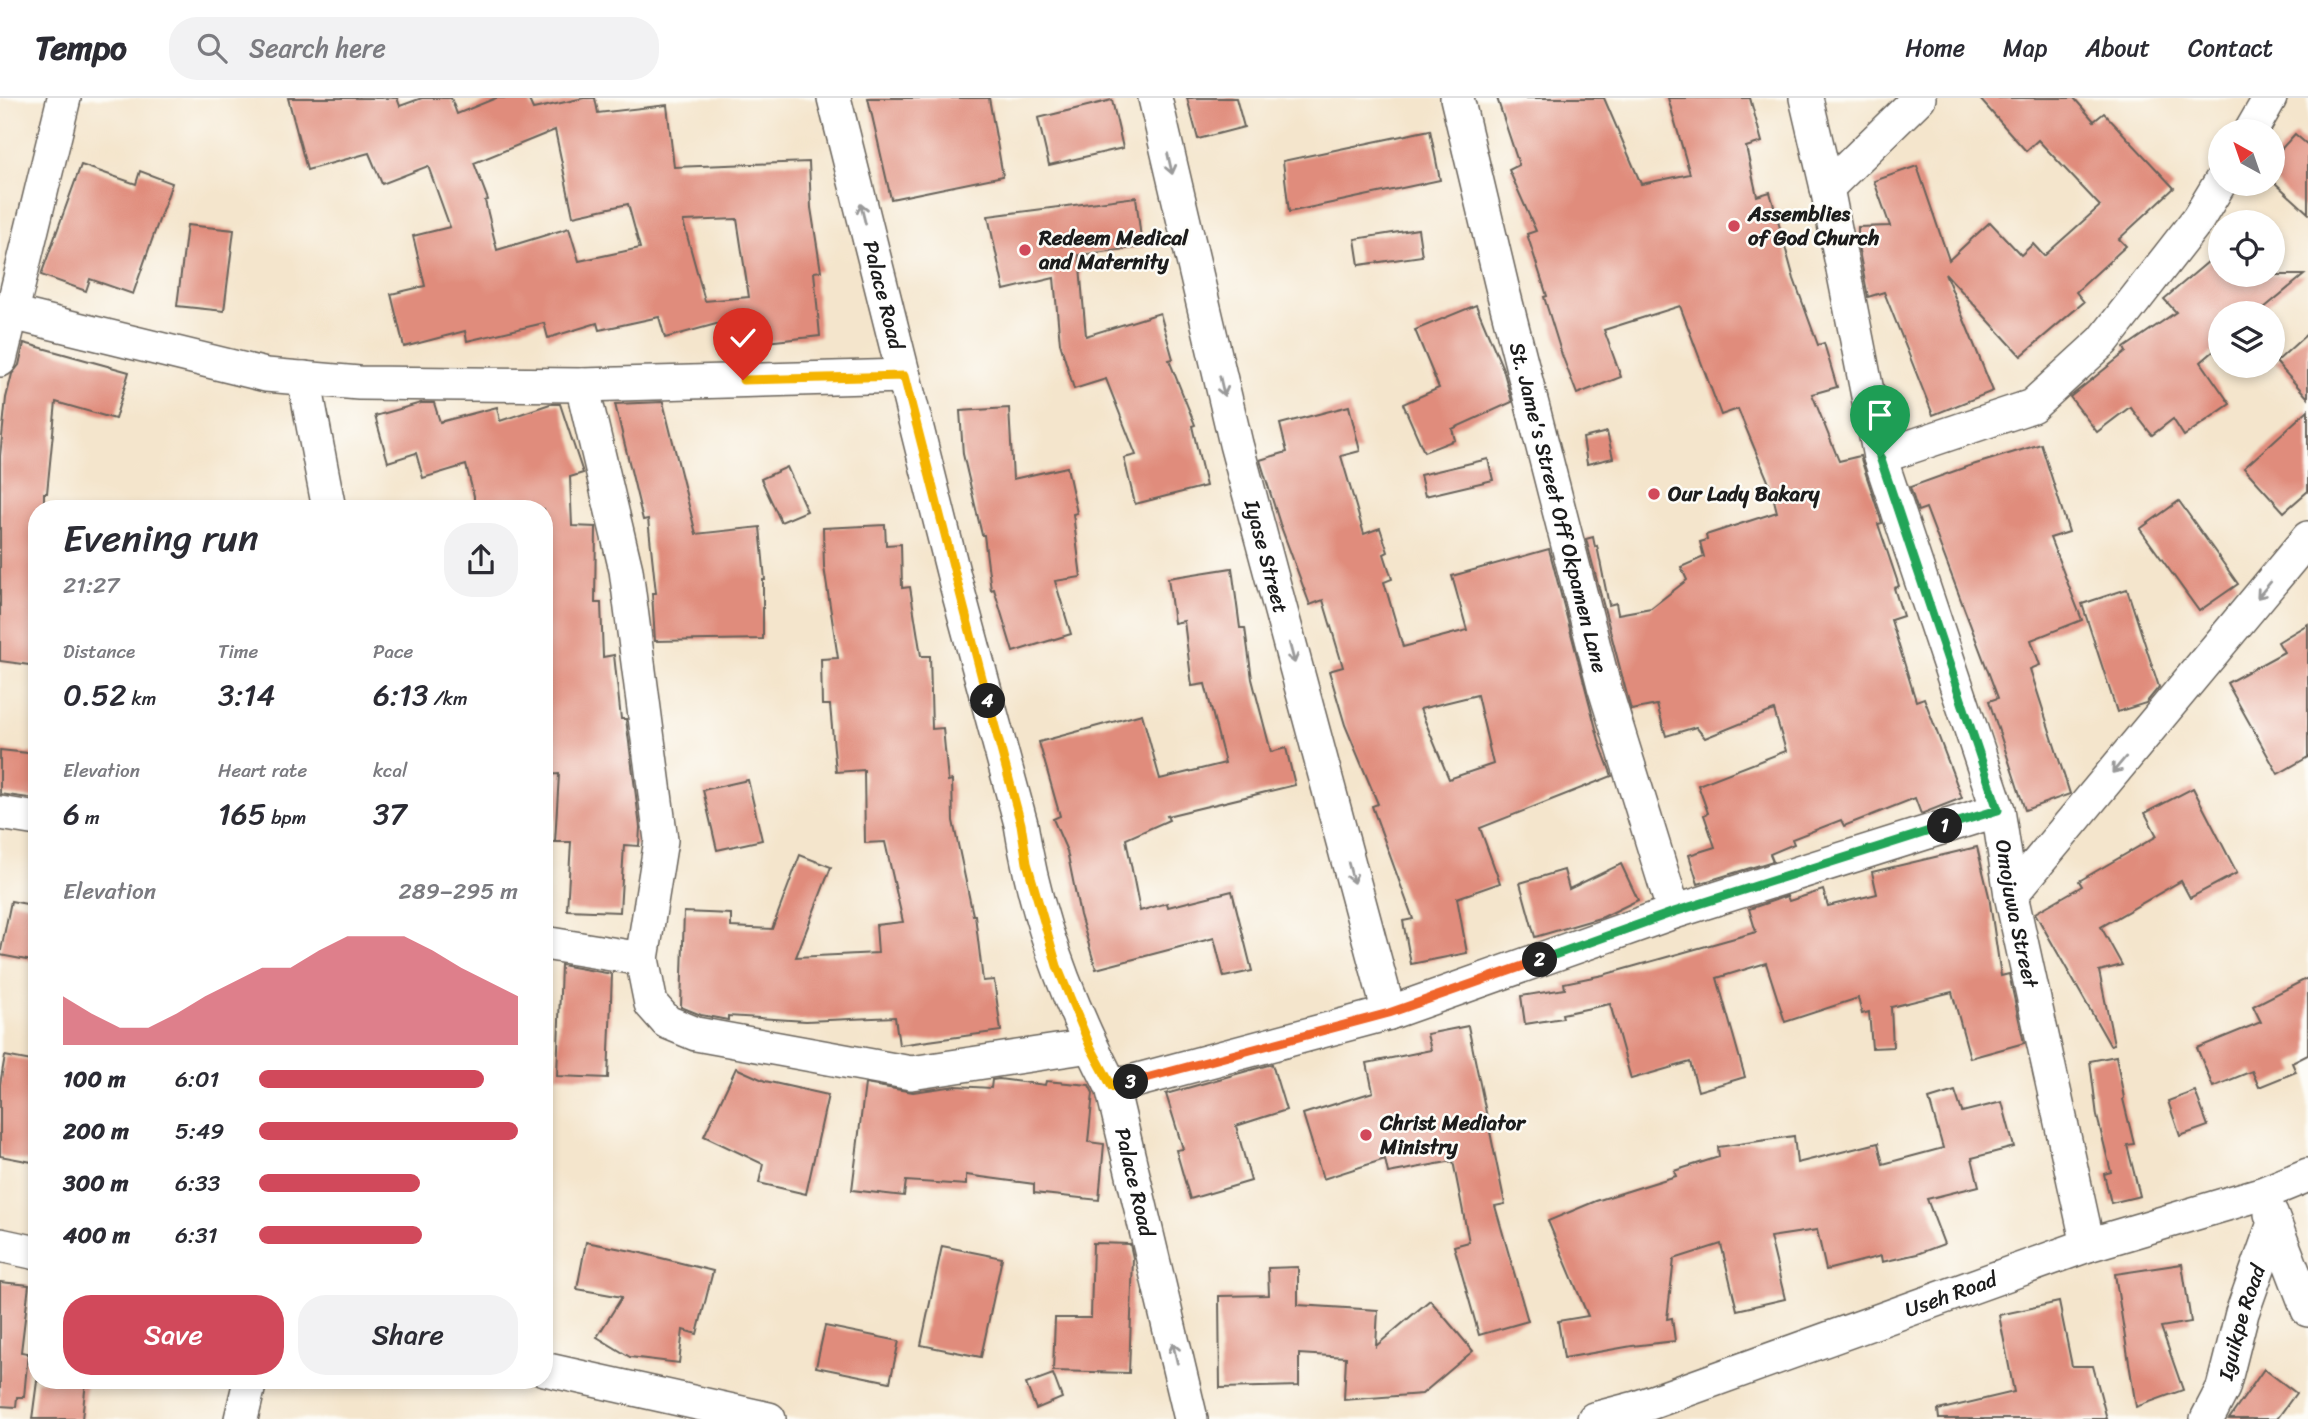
<!DOCTYPE html>
<html lang="en">
<head>
<meta charset="utf-8">
<style>
	body { margin:0; font-family:Sriracha,sans-serif; background:#f2f2f3; color:#2b2b33; height:100vh; display:flex; flex-direction:column; font-size:26px; white-space:nowrap }
	* { box-sizing:border-box; margin:0 }
	p { font-size:23px; color:#7c7c81 }
	.icon { flex:none; width:38px; height:38px; fill:none; stroke:currentColor; stroke-width:2; stroke-linecap:round; stroke-linejoin:round }
	.map { position:relative; flex:1; overflow:hidden }
	.side { position:absolute; left:28px; top:402px; width:525px; height:889px; display:flex; flex-direction:column; background:#fff; border-radius:28px; box-shadow:0 4px 10px #0003 }
	.side>* { flex:none }
	.needle { width:46px; rotate:320deg }
	.tools { position:absolute; left:2208px; top:21px; display:grid; gap:14px }
	.tools a { display:grid; place-items:center; width:77px; height:77px; border-radius:50%; background:#fff; box-shadow:0 4px 10px #0003; font-size:35px }
	.pin { position:absolute; display:grid; place-items:center; width:60px; height:60px; color:#fff; margin:-72px -30px; border-radius:50% 50% 50% 0; rotate:-45deg; box-shadow:0 0 7px #0007 }
	.pin .icon { rotate:45deg }
	.km { position:absolute; width:35px; height:35px; margin:-18px; border-radius:50%; background:#222; color:#fff; font-size:19px; line-height:35px; text-align:center }
	.round { display:grid; place-items:center; flex:none; width:74px; height:74px; border-radius:28px; background:#f2f2f3 }
	.headline { display:flex; align-items:center; justify-content:space-between; height:119px; padding:0 35px }
	h1 { font-size:38px; font-weight:600; line-height:52px }
	.stats { display:grid; grid-template-columns:repeat(3,1fr); gap:10px; height:119px; padding:7px 35px }
	.stats div { display:grid; align-content:center }
	.stats b { font-size:30px; font-weight:600 }
	.stats small { font-size:19px; font-weight:400 }
	.stats p { font-size:19px }
	.chart { height:196px; padding:14px 35px }
	.chart p { display:flex; justify-content:space-between }
	.chart svg { width:100%; height:126px; margin-top:7px; fill:#d1495b; opacity:.7 }
	.primary-button { display:flex; gap:14px; margin-top:auto; padding:14px 35px }
	.primary-button a { flex:1; height:80px; border-radius:28px; background:#d1495b; color:#fff; font-size:28px; font-weight:600; line-height:80px; text-align:center }
	.primary-button a+a { background:#f2f2f3; color:#2b2b33 }
	ul { padding:0 35px; list-style:none; font-size:23px }
	li { display:grid; grid-template-columns:112px 84px 1fr; align-items:center; height:52px }
	li i { height:18px; border-radius:9px; background:#d1495b }
	header { display:flex; align-items:center; gap:42px; box-sizing:border-box; height:98px; padding:0 35px; background:#fff; border-bottom:2px solid #e1e1e2 }
	header strong { font-size:33px }
	nav { display:flex; gap:38px; margin-inline-start:auto; font-size:24px }
	.search { width:490px; height:63px; background:#f2f2f3; display:flex; align-items:center; gap:18px; box-sizing:border-box; padding:0 24px; border-radius:28px; color:#7c7c81; font-size:26px }
	.map>svg:first-child { display:block }
	.building { fill:#e08c7b; fill-rule:evenodd }
	.lines { fill:none; stroke-linecap:round; stroke-linejoin:round }
	.minor-casing { stroke:#68625a; stroke-width:36 }
	.minor { stroke:#fff; stroke-width:33 }
	.oneway { stroke:#999 }
	.split-1-casing { stroke:#fff; stroke-width:14 }
	.split-2-casing { stroke:#fff; stroke-width:14 }
	.split-3-casing { stroke:#fff; stroke-width:14 }
	.split-4-casing { stroke:#fff; stroke-width:14 }
	.split-5-casing { stroke:#fff; stroke-width:14 }
	.split-1 { stroke:#22a559; stroke-width:9 }
	.split-2 { stroke:#22a559; stroke-width:9 }
	.split-3 { stroke:#f0652b; stroke-width:9 }
	.split-4 { stroke:#f5b400; stroke-width:9 }
	.split-5 { stroke:#f5b400; stroke-width:9 }
	.poi-dot { fill:#d1495b; stroke:#fdfcf7; stroke-width:2.5 }
	.labels { text-anchor:middle; dominant-baseline:central; stroke-width:5; stroke-linejoin:round; paint-order:stroke }
	.poi-label { font-size:21px; font-weight:bold; fill:#1c1c1c; stroke:#fdfcf7; text-anchor:start }
	.street-label { font-size:21px; fill:#1c1c1c; stroke:#fdfcf7 }
</style>
</head>
<body>
<header>
<strong>Tempo</strong>
<div class="search"><svg class="icon" aria-label="search" viewBox="0 0 24 24"><circle cx="10" cy="10" r="6"/><path d="M15 15l6 6"/></svg>Search here</div>
<nav><a>Home</a><a>Map</a><a>About</a><a>Contact</a></nav>
</header>
<div class="map">
<svg width="2308" height="1321" viewBox="0 0 2308 1321">
	<rect width="100%" height="100%" fill="#fdfcf7"/>
	<filter id="ink" filterUnits="userSpaceOnUse"><feTurbulence type="fractalNoise" baseFrequency=".0143" numOctaves="2"/><feDisplacementMap in="SourceGraphic" scale="14" xChannelSelector="R" yChannelSelector="G"/><feConvolveMatrix kernelMatrix="1 2 1 2 8 2 1 2 1" color-interpolation-filters="sRGB"/></filter>
	<filter id="wash" filterUnits="userSpaceOnUse"><feTurbulence type="fractalNoise" baseFrequency=".00686" numOctaves="4" result="noise"/><feDisplacementMap in="SourceGraphic" scale="28" xChannelSelector="R" yChannelSelector="G"/><feGaussianBlur stdDeviation="1.57" result="paint"/><feColorMatrix in="noise" values="0 0 0 0 0 0 0 0 0 0 0 0 0 0 0 0 0 1.4 0 .05"/><feComposite in="paint" operator="in"/></filter>
	<g filter="url(#wash)">
		<rect width="100%" height="100%" fill="#f4e5cc"/>
		<g id="blocks">
			<g class="building">
				<path d="M288 0H397L400 8 422 0H451L457 16 496 0H528L533 11 584 0H595L598 15 667 7 674 69 809 64 811 110 821 173 814 174 820 238 730 248 727 223 665 240 659 219 599 232 597 225 548 240 544 225 467 243 465 233 404 249 391 196 425 188 413 138 450 129 428 68 382 86 369 55 307 72ZM555 32 573 118 628 106 640 150 579 163 569 130 497 152 485 103 488 102 474 65ZM737 121 749 199 705 203 683 123Z"/>
				<polygon points="868,0 989,0 1003,78 891,101"/>
				<polygon points="1187,0 1236,0 1244,29 1198,41"/>
				<polygon points="1497,0 1604,0 1641,86 1690,76 1668,0 1750,0 1762,44 1746,49 1757,98 1770,94 1794,181 1818,247 1824,245 1837,289 1812,296 1839,363 1860,358 1882,425 1878,426 1899,488 1894,490 1903,518 1891,522 1916,603 1924,600 1962,700 1921,716 1915,700 1844,728 1841,722 1792,741 1794,746 1770,756 1773,763 1698,786 1689,757 1715,749 1704,717 1708,715 1698,687 1786,653 1774,612 1705,640 1696,629 1666,638 1657,607 1631,612 1586,441 1593,439 1595,449 1597,448 1609,507 1616,505 1618,516 1651,510 1687,482 1681,469 1704,459 1700,444 1707,442 1706,437 1777,414 1771,390 1738,311 1721,317 1680,208 1604,232 1621,279 1577,296 1562,257 1544,199 1547,198 1527,136 1536,133 1509,72 1519,67"/>
				<polygon points="1979,0 2074,0 2094,23 2104,15 2174,90 2119,141 2126,148 2076,194 2084,204 2021,258 1945,175 1993,293 1933,317 1884,194 1868,199 1858,148 1858,129 1890,128 1874,83 1917,68 1949,162 1990,124 2021,157 2033,146 2044,158 2100,108 2038,42 2026,53"/>
				<polygon points="1112,2 1123,50 1049,67 1038,20"/>
				<polygon points="1430,32 1440,82 1289,114 1283,63"/>
				<polygon points="2295,36 2308,47 2308,115 2273,83 2273,60"/>
				<polygon points="81,67 136,86 140,73 172,85 133,196 90,181 86,193 41,177"/>
				<polygon points="1136,99 1142,149 1079,157 1086,238 1160,215 1173,261 1169,262 1195,327 1192,328 1206,388 1135,406 1124,360 1136,357 1106,281 1074,291 1060,245 1054,180 1004,192 988,118"/>
				<polygon points="187,127 234,132 224,213 177,208"/>
				<polygon points="1418,131 1422,158 1359,167 1355,141"/>
				<polygon points="2221,153 2221,177 2304,177 2258,215 2221,215 2221,247 2201,264 2230,306 2184,338 2173,321 2152,337 2130,309 2097,334 2070,299 2126,254 2124,250 2176,214 2164,201"/>
				<polygon points="1476,207 1503,271 1512,304 1452,331 1455,342 1424,354 1403,306 1439,290 1415,232"/>
				<polygon points="2308,235 2308,300 2276,264"/>
				<polygon points="24,245 129,274 115,321 56,304 47,395 44,395 44,411 37,411 37,568 0,563 0,358 6,300 12,276 19,267"/>
				<polygon points="663,304 696,436 760,429 765,482 763,482 763,541 655,543 652,495 656,495 648,421 643,422 615,306"/>
				<polygon points="421,305 434,305 440,324 497,309 500,323 550,306 560,306 583,375 570,379 572,428 596,429 595,505 601,505 603,559 614,557 621,621 626,621 640,729 639,748 624,747 620,814 567,812 571,744 555,744 559,676 544,677 544,411 474,411 474,398 466,367 423,380 416,355 388,364 375,318"/>
				<path d="M1349 308 1360 353 1341 358 1364 436 1380 430 1388 454 1384 456 1392 481 1384 484 1403 549 1467 532 1452 478 1549 451 1600 646 1612 678 1480 730 1500 785 1457 800 1467 855 1411 866 1403 823 1413 821 1372 708 1378 706 1345 627 1329 573 1343 569 1323 502 1310 507 1280 426 1260 362 1287 354 1280 326ZM1477 597 1493 666 1449 681 1420 611Z"/>
				<polygon points="1009,310 1013,381 1067,369 1077,415 1073,416 1081,479 1055,483 1071,536 1013,554 994,491 991,492 984,437 982,437 963,356 960,313"/>
				<polygon points="2308,312 2308,393 2284,414 2244,370"/>
				<polygon points="1607,334 1613,360 1587,366 1583,340"/>
				<polygon points="2041,346 2069,434 2050,440 2082,522 2031,542 2040,567 2030,571 2070,696 2025,712 1989,603 1998,600 1926,410 1918,413 1910,389 1966,369"/>
				<polygon points="1488,361 1493,382 1425,398 1420,377"/>
				<polygon points="787,369 807,413 781,424 761,381"/>
				<polygon points="2179,403 2238,486 2199,513 2140,431"/>
				<polygon points="885,427 886,447 901,446 902,490 910,489 921,558 930,558 932,631 943,630 948,683 952,682 953,723 973,817 975,817 983,883 994,882 1001,933 899,947 895,919 806,923 728,918 728,922 701,917 681,909 684,814 731,816 731,829 772,831 800,757 831,769 796,859 878,855 876,827 903,824 885,744 865,745 864,672 836,674 830,607 822,607 821,561 838,560 824,469 823,430"/>
				<polygon points="1232,470 1240,530 1245,530 1252,581 1271,654 1286,650 1295,687 1167,718 1169,722 1126,741 1140,813 1167,805 1168,809 1232,793 1252,873 1224,879 1214,840 1096,871 1080,817 1067,753 1053,721 1060,718 1039,644 1142,616 1160,681 1225,665 1205,586 1192,588 1184,523 1174,525 1168,480"/>
				<polygon points="2127,491 2159,589 2146,605 2117,614 2082,506"/>
				<polygon points="2308,526 2308,659 2278,676 2227,585 2284,554 2278,544"/>
				<polygon points="0,652 37,656 36,701 0,696"/>
				<polygon points="748,682 762,742 717,752 703,692"/>
				<polygon points="2193,690 2237,775 2190,800 2181,783 2101,829 2122,867 2099,873 2114,946 2110,947 2035,815 2082,788 2079,783 2157,738 2145,715"/>
				<polygon points="1977,749 1989,798 2001,878 2009,876 2024,945 1970,960 1952,894 1891,909 1893,949 1872,950 1869,914 1862,916 1858,900 1785,924 1766,865 1717,880 1745,979 1698,993 1690,964 1631,981 1610,906 1562,916 1563,920 1525,926 1521,898 1565,891 1564,885 1603,877 1756,834 1749,811 1787,798 1789,803 1823,792 1828,808 1877,796 1872,774"/>
				<polygon points="1621,766 1638,802 1603,819 1535,839 1520,785 1564,772 1569,791"/>
				<polygon points="11,803 37,808 37,864 0,857"/>
				<polygon points="561,867 612,876 608,980 557,978"/>
				<polygon points="2308,880 2308,957 2292,965 2296,974 2259,989 2252,973 2213,989 2197,950 2261,924 2253,908"/>
				<polygon points="1468,928 1505,1106 1495,1108 1528,1223 1479,1237 1454,1148 1469,1144 1453,1063 1388,1075 1385,1061 1323,1081 1303,1016 1373,994 1367,965 1431,952 1427,936"/>
				<polygon points="5,958 37,964 37,1065 0,1058 0,986"/>
				<polygon points="2116,958 2124,1000 2123,1001 2134,1046 2127,1047 2140,1098 2111,1105 2104,1076 2111,1074 2097,1018 2090,963"/>
				<polygon points="1272,966 1286,1012 1236,1028 1251,1083 1190,1101 1176,1052 1183,1051 1166,996"/>
				<polygon points="736,970 765,983 828,997 806,1096 759,1085 763,1066 704,1038"/>
				<polygon points="999,981 1045,987 1046,983 1089,987 1093,995 1088,1044 1104,1046 1099,1102 1034,1095 1034,1086 966,1077 966,1087 906,1083 904,1098 852,1092 865,986 913,994 956,988 991,990 992,982"/>
				<polygon points="1955,993 1962,1014 2002,1004 2014,1049 1972,1060 1979,1088 1927,1101 1944,1146 1917,1156 1882,1164 1881,1158 1826,1172 1817,1132 1770,1139 1785,1201 1737,1212 1721,1146 1674,1161 1667,1221 1672,1220 1675,1243 1632,1248 1564,1260 1558,1223 1588,1218 1548,1123 1596,1103 1676,1078 1674,1073 1719,1059 1718,1049 1794,1038 1797,1065 1878,1045 1883,1066 1943,1050 1929,1001"/>
				<polygon points="2195,993 2208,1028 2180,1038 2168,1003"/>
				<polygon points="586,1144 637,1154 713,1173 697,1236 683,1232 679,1265 630,1259 597,1239 622,1199 577,1191"/>
				<polygon points="1093,1145 1130,1146 1133,1160 1129,1275 1053,1273 1055,1220 1091,1220"/>
				<polygon points="942,1148 1002,1160 981,1259 921,1247"/>
				<polygon points="2182,1166 2191,1224 2161,1229 2183,1292 2136,1309 2115,1176"/>
				<polygon points="1298,1169 1298,1207 1378,1212 1376,1248 1430,1202 1473,1253 1422,1296 1344,1302 1346,1259 1299,1256 1299,1288 1220,1290 1219,1198 1269,1197 1268,1170"/>
				<polygon points="0,1184 29,1187 21,1254 28,1255 24,1299 17,1299 16,1309 0,1308"/>
				<polygon points="2059,1204 2072,1268 2093,1268 2107,1321 1939,1321 1938,1312 2014,1294 1999,1217"/>
				<polygon points="825,1228 899,1243 890,1284 816,1269"/>
				<polygon points="2264,1271 2296,1295 2277,1321 2229,1321"/>
				<polygon points="1053,1276 1062,1300 1036,1311 1026,1286"/>
				<polygon points="37,1283 86,1283 82,1321 32,1321"/>
			</g>
		</g>
	</g>
	<g filter="url(#ink)">
		<use href="#blocks" fill-opacity="0" stroke="#68625a" stroke-width="2"/>
		<g class="lines">
			<g class="minor-casing">
				<g id="minor">
					<path id="s1" d="M834 0 955 482 1021 726C1035 819 1069 907 1112 989L1191 1321"/>
					<path id="s2" d="M1155 0 1236 346 1389 915"/>
					<path id="s3" d="M1457 0 1503 193 1604 588 1674 814"/>
					<path id="s4" d="M1806 0 1827 90 1880 359 1998 712 2011 797 2088 1147"/>
					<polyline points="2251,33 2270,0"/>
					<polyline points="1827,90 1919,0"/>
					<polyline points="12,215 266,277 359,285 582,287 904,278"/>
					<polyline points="0,262 64,0"/>
					<polyline points="304,280 329,411"/>
					<polyline points="1880,359 2032,308 2103,243 2198,121 2221,83"/>
					<polyline points="0,715 37,721"/>
					<polyline points="2011,797 2308,440"/>
					<polyline points="544,845 642,861 661,742 626,472 582,287"/>
					<polyline points="642,861 651,906 667,924 696,936 911,975 1090,948"/>
					<polyline points="1112,989 1389,915 1674,814 1998,712"/>
					<polyline points="2271,1116 2308,1212"/>
					<polyline points="0,1147 37,1155"/>
					<polyline points="544,1271 769,1321"/>
					<polyline points="241,1321 250,1283"/>
					<path id="s5" d="M1594 1321 1636 1310 2088 1147 2264 1095 2308 1077"/>
					<path id="s6" d="M2207 1321 2223 1290 2242 1215 2274 1125"/>
				</g>
			</g>
			<use href="#minor" class="minor"/>
		</g>
		<defs><path id="oneway-shaft" d="M-6 0H5M1.5-3L5.5 0L1.5 3" fill="none" stroke-width="1.6" stroke-linecap="round" stroke-linejoin="round" transform="scale(1.75)"/></defs>
		<g class="oneway">
			<use href="#oneway-shaft" transform="translate(1170 66) rotate(77)"/>
			<use href="#oneway-shaft" transform="translate(863 116) rotate(-104)"/>
			<use href="#oneway-shaft" transform="translate(1222 288) rotate(77)"/>
			<use href="#oneway-shaft" transform="translate(2264 492) rotate(130)"/>
			<use href="#oneway-shaft" transform="translate(1292 555) rotate(75)"/>
			<use href="#oneway-shaft" transform="translate(2119 667) rotate(130)"/>
			<use href="#oneway-shaft" transform="translate(1351 775) rotate(75)"/>
			<use href="#oneway-shaft" transform="translate(1175 1255) rotate(-103)"/>
		</g>
	</g>
	<g class="lines" filter="url(#ink)">
		<g class="split-1-casing">
			<polyline id="split-1" points="1880,359 1998,712 1945,728"/>
		</g>
		<g class="split-2-casing">
			<polyline id="split-2" points="1540,862 1674,814 1945,728"/>
		</g>
		<g class="split-3-casing">
			<polyline id="split-3" points="1131,984 1389,915 1540,862"/>
		</g>
		<g class="split-4-casing">
			<polyline id="split-4" points="988,603 1021,726 1027,765 1057,868 1090,948 1112,989 1131,984"/>
		</g>
		<g class="split-5-casing">
			<polyline id="split-5" points="743,282 904,278 988,603"/>
		</g>
		<use href="#split-1" class="split-1"/>
		<use href="#split-2" class="split-2"/>
		<use href="#split-3" class="split-3"/>
		<use href="#split-4" class="split-4"/>
		<use href="#split-5" class="split-5"/>
	</g>
	<g class="poi-dot">
		<circle cx="1734" cy="128" r="7"/>
		<circle cx="1025" cy="152" r="7"/>
		<circle cx="1654" cy="396" r="7"/>
		<circle cx="1366" cy="1037" r="7"/>
	</g>
	<g class="labels">
		<g class="poi-label">
			<text x="1748" y="116">Assemblies<tspan x="1748" dy="24">of God Church</tspan></text>
			<text x="1039" y="140">Redeem Medical<tspan x="1039" dy="24">and Maternity</tspan></text>
			<text x="1668" y="396">Our Lady Bakary</text>
			<text x="1380" y="1025">Christ Mediator<tspan x="1380" dy="24">Ministry</tspan></text>
		</g>
		<g class="street-label">
			<text stroke="none"><textPath href="#s1" startOffset="203">Palace Road</textPath></text>
			<text stroke="none"><textPath href="#s3" startOffset="422">St. Jame's Street Off Okpamen Lane</textPath></text>
			<text stroke="none"><textPath href="#s2" startOffset="472">Iyase Street</textPath></text>
			<text stroke="none"><textPath href="#s4" startOffset="844">Omojuwa Street</textPath></text>
			<text stroke="none"><textPath href="#s1" startOffset="1127">Palace Road</textPath></text>
			<text stroke="none"><textPath href="#s5" startOffset="378">Useh Road</textPath></text>
			<text stroke="none"><textPath href="#s6" startOffset="103">Iguikpe Road</textPath></text>
		</g>
	</g>
</svg>
<div class="tools">
<a><svg class="needle" viewBox="-14 -14 28 28"><path d="M0-13l5 13h-10z" fill="#e53935"/><path d="M0 13l5-13h-10z" fill="#7c7c81"/></svg></a>
<a><svg class="icon" aria-label="locate" viewBox="0 0 24 24"><circle cx="12" cy="12" r="6"/><path d="M12 2v4M12 18v4M2 12h4M18 12h4"/></svg></a>
<a><svg class="icon" aria-label="layers" viewBox="0 0 24 24"><path d="M12 4l9 5-9 5-9-5zM3 14l9 5 9-5"/></svg></a>
</div>
<div class="pin" style="left:1880px;top:359px;background:#1e9e55"><svg class="icon" aria-label="arrive" viewBox="0 0 24 24"><path d="M6 21V4h12l-3 4 3 4H6"/></svg></div>
<div class="pin" style="left:743px;top:282px;background:#d93025"><svg class="icon" aria-label="check" viewBox="0 0 24 24"><path d="M5 12l5 5 9-10"/></svg></div>
<b class="km" style="left:1945px;top:728px">1</b>
<b class="km" style="left:1540px;top:862px">2</b>
<b class="km" style="left:1131px;top:984px">3</b>
<b class="km" style="left:988px;top:603px">4</b>
<section class="side">
<div class="headline"><div><h1>Evening run</h1><p>21:27</p></div><a class="round"><svg class="icon" aria-label="share" viewBox="0 0 24 24"><path d="M12 15V3M7 8l5-5 5 5M5 13v7h14v-7"/></svg></a></div>
<div class="stats">
<div><p>Distance</p><b>0.52<small> km</small></b></div>
<div><p>Time</p><b>3:14</b></div>
<div><p>Pace</p><b>6:13<small> /km</small></b></div>
</div>
<div class="stats">
<div><p>Elevation</p><b>6<small> m</small></b></div>
<div><p>Heart rate</p><b>165<small> bpm</small></b></div>
<div><p>kcal</p><b>37</b></div>
</div>
<div class="chart"><p><span>Elevation</span>289–295 m</p>
<svg viewBox="0 0 160 44" preserveAspectRatio="none"><path d="M0 44V27L10 33L20 38L30 38L40 33L50 27L60 22L70 17L80 17L90 11L100 6L110 6L120 6L130 11L140 17L150 22L160 27V44z"/></svg>
</div>
<ul>
<li><b>100 m</b>6:01<i style="width:87%"></i></li>
<li><b>200 m</b>5:49<i style="width:100%"></i></li>
<li><b>300 m</b>6:33<i style="width:62%"></i></li>
<li><b>400 m</b>6:31<i style="width:63%"></i></li>
</ul>
<div class="primary-button"><a>Save</a><a>Share</a></div>
</section>
</div>
</body>
</html>
